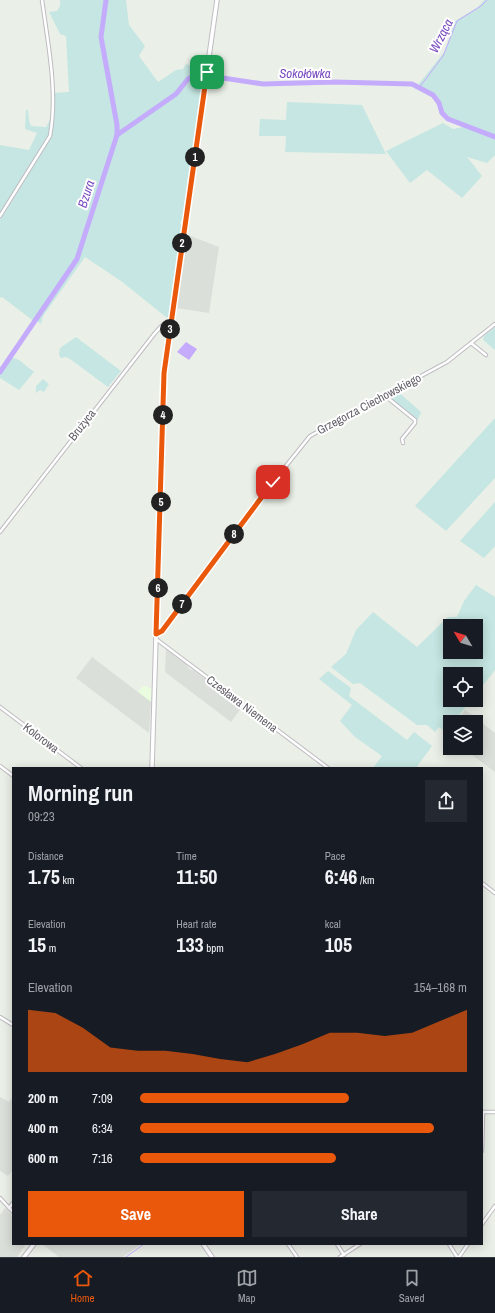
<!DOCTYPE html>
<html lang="en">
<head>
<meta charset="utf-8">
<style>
	body { margin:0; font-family:"Archivo Narrow",sans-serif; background:#242831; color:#f1f3f6; height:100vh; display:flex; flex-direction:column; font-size:15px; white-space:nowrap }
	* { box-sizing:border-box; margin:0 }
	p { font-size:13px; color:#9ea1a6 }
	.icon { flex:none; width:22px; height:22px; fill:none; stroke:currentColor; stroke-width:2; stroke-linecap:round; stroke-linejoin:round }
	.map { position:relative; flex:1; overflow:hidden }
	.details { position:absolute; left:12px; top:767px; width:471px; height:478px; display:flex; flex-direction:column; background:#171b24; border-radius:0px; box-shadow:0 2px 10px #0003 }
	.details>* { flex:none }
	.needle { width:26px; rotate:308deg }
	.buttons { position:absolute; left:443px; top:619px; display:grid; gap:8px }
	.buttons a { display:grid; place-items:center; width:40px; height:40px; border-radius:0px; background:#171b24; box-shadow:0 2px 10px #0003; font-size:20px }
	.pin { position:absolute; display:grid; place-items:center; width:34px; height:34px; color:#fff; margin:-17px; border-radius:8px; box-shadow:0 2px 6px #0006 }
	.km { position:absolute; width:20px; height:20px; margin:-10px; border-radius:50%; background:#222; color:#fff; font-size:11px; line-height:20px; text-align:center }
	.round { display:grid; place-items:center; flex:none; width:42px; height:42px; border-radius:0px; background:#242831 }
	.overview { display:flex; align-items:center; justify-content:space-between; height:68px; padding:0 16px }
	h1 { font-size:22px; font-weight:800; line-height:30px }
	.figures { display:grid; grid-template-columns:repeat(3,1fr); gap:6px; height:68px; padding:4px 16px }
	.figures div { display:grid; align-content:center }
	.figures b { font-size:20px; font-weight:800 }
	.figures small { font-size:11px; font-weight:400 }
	.figures p { font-size:11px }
	.chart { height:112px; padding:8px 16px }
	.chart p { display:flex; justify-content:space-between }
	.chart svg { width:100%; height:72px; margin-top:4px; fill:#ea580c; opacity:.7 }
	.cta { display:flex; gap:8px; margin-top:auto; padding:8px 16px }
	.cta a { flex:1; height:46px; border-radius:0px; background:#ea580c; color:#fff; font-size:16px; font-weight:800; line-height:46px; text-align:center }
	.cta a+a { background:#242831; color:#f1f3f6 }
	ul { padding:0 16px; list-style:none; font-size:13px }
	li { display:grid; grid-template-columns:64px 48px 1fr; align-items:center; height:30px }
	li i { height:10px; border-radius:5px; background:#ea580c }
	.tab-bar { display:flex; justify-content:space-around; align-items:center; height:56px; border-top:1px solid #363941; background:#171b24; font-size:11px; color:#9ea1a6 }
	.tab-bar a { display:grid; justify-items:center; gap:2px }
	.tab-bar .selected { color:#ea580c }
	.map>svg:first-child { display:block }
	.commercial { fill:#eafddf }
	.industrial { fill:#dbdfd9 }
	.green { fill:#c5e6e2; fill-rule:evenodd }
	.water { fill:#c4abfc }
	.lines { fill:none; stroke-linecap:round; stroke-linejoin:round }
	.stream { stroke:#c4abfc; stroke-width:1 }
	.river { stroke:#c4abfc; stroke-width:5 }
	.street-casing { stroke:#bfbbc2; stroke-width:4.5 }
	.secondary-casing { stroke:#c0bcc4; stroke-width:5.5 }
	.street { stroke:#fff; stroke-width:2.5 }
	.secondary { stroke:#fff; stroke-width:3.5 }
	.route-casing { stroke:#fff; stroke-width:8 }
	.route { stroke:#ea580c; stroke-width:5 }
	.labels { text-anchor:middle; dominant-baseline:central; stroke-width:4; stroke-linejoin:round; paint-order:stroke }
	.street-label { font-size:12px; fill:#625e67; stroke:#fff }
	.water-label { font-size:13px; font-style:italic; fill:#7a4cc1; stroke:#fff }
</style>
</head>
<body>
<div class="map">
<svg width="495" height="1257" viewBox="0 0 495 1257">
	<rect width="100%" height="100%" fill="#eaf0e7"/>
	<polygon class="commercial" points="147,686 152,690 151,702 138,692 142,687"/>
	<g class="industrial">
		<polygon points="188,235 219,247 209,313 176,308"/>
		<polygon points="166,649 187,665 189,669 193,670 242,707 231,722 165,672"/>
		<polygon points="92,657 151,702 149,733 76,678"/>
		<polygon points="465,710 495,733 495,772 463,748 476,748 476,722 456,722"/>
		<polygon points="0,1097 9,1102 13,1097 13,1170 8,1176 0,1171"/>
		<polygon points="5,1208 13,1217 13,1244 26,1244 17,1257 0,1257 0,1215"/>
		<polygon points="42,1244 141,1244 123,1257 59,1257"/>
	</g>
	<g class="green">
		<polygon points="60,0 126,0 129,25 145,46 139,56 158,82 176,70 183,69 186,64 205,71 190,171 188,176 183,217 180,223 182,225 181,235 169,317 166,317 121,281 85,257 43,316 41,324 36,320 35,322 2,297 0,298 0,145 29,150 37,133 25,129 26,110 28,110 29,121 31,126 46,127 52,116 52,93 69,92 66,36 60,34 49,12 57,11 60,6"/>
		<polygon points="484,0 495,0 495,156 494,156 487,163 467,157 482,176 462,198 427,170 410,183 386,151 443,123 453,129 463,127 467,129 440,111 435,99 419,89 418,85 445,51 455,21 478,7"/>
		<polygon points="287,102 362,105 386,154 285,152 286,136 259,136 260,119 286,120"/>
		<polygon points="495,327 495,350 483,340 484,336"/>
		<polygon points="76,337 121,371 108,387 70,359 66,357 61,358 59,355 60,348"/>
		<polygon points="11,357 19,360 34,372 19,390 0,378 0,372"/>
		<polygon points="43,379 49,384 44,392 40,390 36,393 36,386"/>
		<polygon points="396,390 421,412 418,420 387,396"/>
		<polygon points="495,418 495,478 446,531 415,506"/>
		<polygon points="495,502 495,546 484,558 460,541"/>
		<path d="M476 585 495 597V670L476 694V674H450V700H471L454 722H450V727L446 732 439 727 435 732 427 725H417L360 683 353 684 331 667 346 654 356 630 373 612 417 647 448 617H457L464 601ZM450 626H476V652H450Z"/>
		<polygon points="328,671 351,688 349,696 407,740 414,732 432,746 416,768 373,768 382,756 355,737 340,721 352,705 319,679"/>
	</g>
	<polygon class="water" points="186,342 197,349 189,360 177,352"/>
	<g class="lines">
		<g class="stream">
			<polyline points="419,88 443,56 457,21 481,6 487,0"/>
			<polyline points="126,1257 144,1244"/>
		</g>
		<g class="river">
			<polyline points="117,135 176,94 188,79 194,76 203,75 263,84 335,82 412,84 433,95 439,103 442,113 448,119 495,137"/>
			<polyline points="0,372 77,259 117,135 117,125 101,37 106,0"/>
		</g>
		<g class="street-casing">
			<g id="street">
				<path d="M0 216 50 136C58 92 48 44 42 0"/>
				<polyline points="471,343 486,355"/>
				<polyline points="384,395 415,420 415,423 402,439 403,443"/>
				<path d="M0 532 155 333C160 328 164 321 171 322"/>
				<polyline points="157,634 162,631 265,492 310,436 447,362 495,324"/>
				<polyline points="156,639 328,768"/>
				<polyline points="0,707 81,768"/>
				<polyline points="0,766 12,775"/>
				<polyline points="482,883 495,893"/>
				<polyline points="0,1017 13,1025"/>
				<polyline points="482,1112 495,1112"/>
				<polyline points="482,1151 483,1112"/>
				<polyline points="0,1198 13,1212"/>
				<polyline points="9,1208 13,1203"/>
				<polyline points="482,1224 495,1206"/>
				<polyline points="288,1244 297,1257"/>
				<polyline points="337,1244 344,1255"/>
				<polyline points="449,1244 457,1257"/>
				<polyline points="340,1257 360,1244"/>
				<polyline points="459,1257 468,1244"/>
			</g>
		</g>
		<g class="secondary-casing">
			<g id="secondary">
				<polyline points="152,768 164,373 217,0"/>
				<polyline points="203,1244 212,1257"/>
				<polyline points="24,1257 34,1244"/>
			</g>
		</g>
		<use href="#street" class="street"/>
		<use href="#secondary" class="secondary"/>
	</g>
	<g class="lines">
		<g class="route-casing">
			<polyline id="route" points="207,72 164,373 156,634 162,631 273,482"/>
		</g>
		<use href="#route" class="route"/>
	</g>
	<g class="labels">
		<g class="street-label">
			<text transform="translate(369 404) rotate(-28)">Grzegorza Ciechowskiego</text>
			<text transform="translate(82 425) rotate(-52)">Brużyca</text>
			<text transform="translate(242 704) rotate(37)">Czesława Niemena</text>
			<text transform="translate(41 738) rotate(37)">Kolorowa</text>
		</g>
		<g class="water-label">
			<text transform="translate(441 36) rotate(-63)">Wrząca</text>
			<text x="305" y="73">Sokołówka</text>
			<text transform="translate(86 194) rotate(-72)">Bzura</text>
		</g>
	</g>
</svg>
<div class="buttons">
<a><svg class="needle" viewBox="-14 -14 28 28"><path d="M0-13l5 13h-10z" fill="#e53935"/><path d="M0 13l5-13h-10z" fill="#9ea1a6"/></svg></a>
<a><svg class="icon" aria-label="locate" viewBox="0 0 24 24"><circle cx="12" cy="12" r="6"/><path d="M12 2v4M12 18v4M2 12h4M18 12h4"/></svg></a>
<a><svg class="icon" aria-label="layers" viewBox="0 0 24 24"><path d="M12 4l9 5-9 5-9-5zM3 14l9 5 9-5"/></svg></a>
</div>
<div class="pin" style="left:207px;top:72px;background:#1e9e55"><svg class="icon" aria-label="arrive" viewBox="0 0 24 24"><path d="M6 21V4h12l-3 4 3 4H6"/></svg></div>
<div class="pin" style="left:273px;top:482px;background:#d93025"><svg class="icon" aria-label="check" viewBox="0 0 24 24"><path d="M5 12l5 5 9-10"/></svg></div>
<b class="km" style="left:195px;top:157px">1</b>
<b class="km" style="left:182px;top:243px">2</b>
<b class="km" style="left:170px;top:329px">3</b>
<b class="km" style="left:163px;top:415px">4</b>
<b class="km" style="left:161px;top:502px">5</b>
<b class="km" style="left:158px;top:588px">6</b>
<b class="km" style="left:182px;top:604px">7</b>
<b class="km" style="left:234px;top:534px">8</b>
<section class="details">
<div class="overview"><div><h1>Morning run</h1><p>09:23</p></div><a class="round"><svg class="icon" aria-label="share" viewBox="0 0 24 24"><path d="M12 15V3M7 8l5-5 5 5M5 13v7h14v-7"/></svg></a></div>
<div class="figures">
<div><p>Distance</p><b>1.75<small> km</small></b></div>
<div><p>Time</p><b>11:50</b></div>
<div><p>Pace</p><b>6:46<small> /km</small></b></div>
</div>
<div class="figures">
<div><p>Elevation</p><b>15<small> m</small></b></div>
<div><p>Heart rate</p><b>133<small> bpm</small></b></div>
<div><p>kcal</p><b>105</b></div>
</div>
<div class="chart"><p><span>Elevation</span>154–168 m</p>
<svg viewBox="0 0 160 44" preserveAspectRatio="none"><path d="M0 44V6L10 8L20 17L30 29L40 31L50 31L60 33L70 36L80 38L90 33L100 27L110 20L120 20L130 22L140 20L150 13L160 6V44z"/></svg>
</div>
<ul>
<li><b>200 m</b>7:09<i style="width:64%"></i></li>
<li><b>400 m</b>6:34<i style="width:90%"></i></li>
<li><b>600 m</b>7:16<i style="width:60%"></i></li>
</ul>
<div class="cta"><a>Save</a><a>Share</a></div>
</section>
</div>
<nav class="tab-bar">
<a class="selected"><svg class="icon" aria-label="home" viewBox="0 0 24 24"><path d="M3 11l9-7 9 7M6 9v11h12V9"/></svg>Home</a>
<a><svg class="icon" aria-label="map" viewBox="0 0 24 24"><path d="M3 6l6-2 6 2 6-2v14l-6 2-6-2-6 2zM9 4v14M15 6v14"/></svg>Map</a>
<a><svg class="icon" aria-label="saved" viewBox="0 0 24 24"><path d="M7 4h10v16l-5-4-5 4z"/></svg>Saved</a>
</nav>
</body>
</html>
